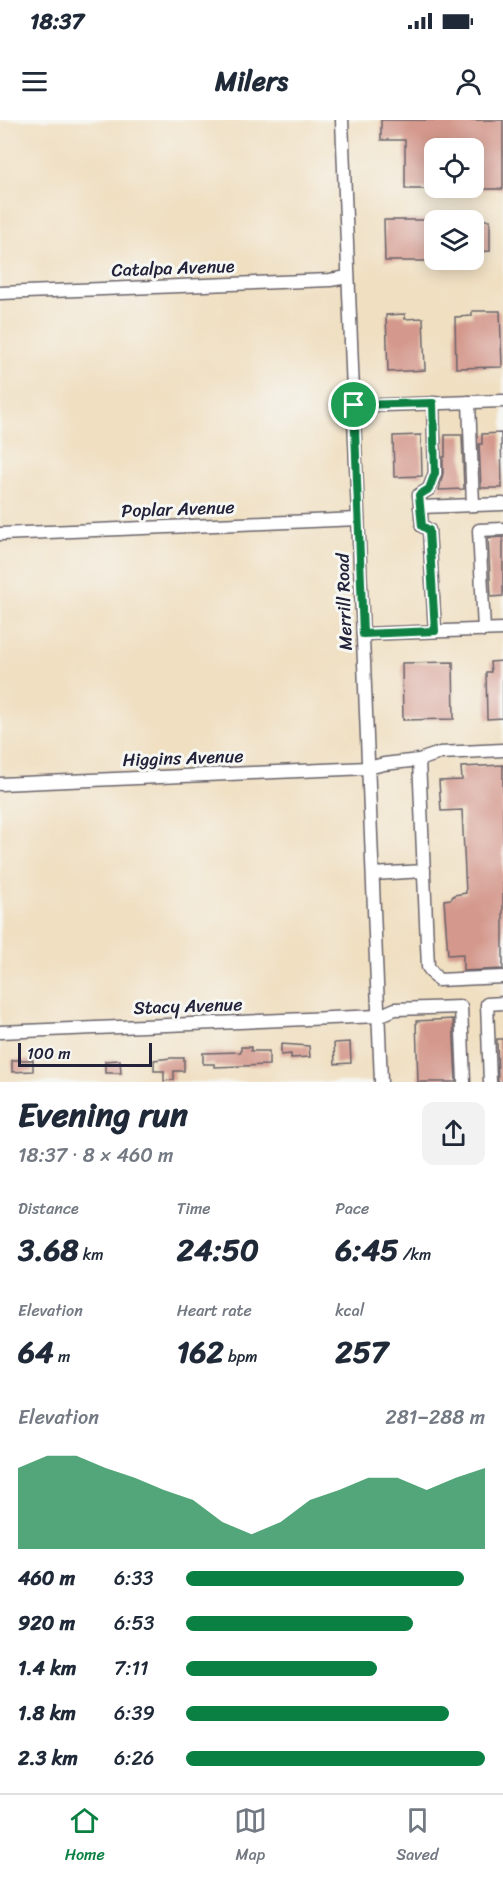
<!DOCTYPE html>
<html lang="en">
<head>
<meta charset="utf-8">
<style>
	body { margin:0; font-family:Sriracha,sans-serif; background:#f2f2f3; color:#1f2937; height:100vh; display:flex; flex-direction:column; font-size:22px; white-space:nowrap }
	* { box-sizing:border-box; margin:0 }
	p { font-size:20px; color:#747a83 }
	.icon { flex:none; width:33px; height:33px; fill:none; stroke:currentColor; stroke-width:2; stroke-linecap:round; stroke-linejoin:round }
	.map { position:relative; height:962px; overflow:hidden }
	.panel { display:flex; flex-direction:column; background:#fff; flex:1 }
	.panel>* { flex:none }
	.controls { position:absolute; left:424px; top:18px; display:grid; gap:12px }
	.controls a { display:grid; place-items:center; width:60px; height:60px; border-radius:12px; background:#fff; box-shadow:0 3px 15px #0003; font-size:30px }
	.scale { position:absolute; left:18px; bottom:15px; width:134px; box-sizing:border-box; padding-left:6px; border:3px solid #22223b; border-top:0; font-size:16px; line-height:21px; white-space:nowrap; color:#22223b; -webkit-text-stroke:4px #f6f6f2; paint-order:stroke }
	.pin { position:absolute; display:grid; place-items:center; width:51px; height:51px; color:#fff; margin:-26px; border:3px solid #fff; border-radius:50%; box-shadow:0 2px 6px #0007 }
	.round { display:grid; place-items:center; flex:none; width:63px; height:63px; border-radius:12px; background:#f2f2f3 }
	.overview { display:flex; align-items:center; justify-content:space-between; height:102px; padding:0 18px }
	h1 { font-size:33px; font-weight:800; line-height:45px }
	.stats { display:grid; grid-template-columns:repeat(3,1fr); gap:9px; height:102px; padding:6px 18px }
	.stats div { display:grid; align-content:center }
	.stats b { font-size:30px; font-weight:800 }
	.stats small { font-size:16px; font-weight:400 }
	.stats p { font-size:16px }
	.chart { height:168px; padding:12px 18px }
	.chart p { display:flex; justify-content:space-between }
	.chart svg { width:100%; height:108px; margin-top:6px; fill:#0b8043; opacity:.7 }
	ul { padding:0 18px; list-style:none; font-size:20px }
	li { display:grid; grid-template-columns:96px 72px 1fr; align-items:center; height:45px }
	li i { height:15px; border-radius:8px; background:#0b8043 }
	.status { display:flex; justify-content:space-between; align-items:center; height:42px; padding:0 30px; background:#fff; direction:ltr }
	.status svg { height:16px; fill:currentColor }
	header { display:flex; justify-content:space-between; align-items:center; height:78px; padding:0 18px; background:#fff; font-size:27px; font-weight:800 }
	.tab-bar { display:flex; justify-content:space-around; align-items:center; height:84px; border-top:2px solid #e0e1e3; background:#fff; font-size:16px; color:#747a83 }
	.tab-bar a { display:grid; justify-items:center; gap:3px }
	.tab-bar .selected { color:#0b8043 }
	.map>svg:first-child { display:block }
	.building { fill:#d4988c }
	.lines { fill:none; stroke-linecap:round; stroke-linejoin:round }
	.minor-casing { stroke:#6a646a; stroke-width:15 }
	.minor { stroke:#fff; stroke-width:12 }
	.route-casing { stroke:#fff; stroke-width:12 }
	.route { stroke:#0b8043; stroke-width:8 }
	.labels { text-anchor:middle; dominant-baseline:central; stroke-width:6; stroke-linejoin:round; paint-order:stroke }
	.street-label { font-size:18px; fill:#22223b; stroke:#f6f6f2 }
</style>
</head>
<body>
<div class="status"><b>18:37</b><svg viewBox="0 0 49 12"><path d="M0 12V9h3v3zM5 12V6h3v6zM10 12V3h3v9zM15 12V0h3v12zM26 1h20v11H26zM47 4h2v5h-2z"/></svg></div>
<header><svg class="icon" aria-label="menu" viewBox="0 0 24 24"><path d="M4 6h16M4 12h16M4 18h16"/></svg>Milers<svg class="icon" aria-label="person" viewBox="0 0 24 24"><circle cx="12" cy="8" r="4"/><path d="M4 21q1-7 8-7t8 7"/></svg></header>
<div class="map">
<svg width="503" height="962" viewBox="0 0 503 962">
	<rect width="100%" height="100%" fill="#f6f6f2"/>
	<filter id="ink" filterUnits="userSpaceOnUse"><feTurbulence type="fractalNoise" baseFrequency=".0167" numOctaves="2"/><feDisplacementMap in="SourceGraphic" scale="12" xChannelSelector="R" yChannelSelector="G"/><feConvolveMatrix kernelMatrix="1 2 1 2 8 2 1 2 1" color-interpolation-filters="sRGB"/></filter>
	<filter id="wash" filterUnits="userSpaceOnUse"><feTurbulence type="fractalNoise" baseFrequency=".008" numOctaves="4" result="noise"/><feDisplacementMap in="SourceGraphic" scale="24" xChannelSelector="R" yChannelSelector="G"/><feGaussianBlur stdDeviation="1.35" result="paint"/><feColorMatrix in="noise" values="0 0 0 0 0 0 0 0 0 0 0 0 0 0 0 0 0 1.4 0 .05"/><feComposite in="paint" operator="in"/></filter>
	<g filter="url(#wash)">
		<rect width="100%" height="100%" fill="#f0dfc1"/>
		<g id="blocks">
			<g class="building">
				<polygon points="381,0 503,0 503,69 474,69 474,28 435,28 435,69 405,69 405,20 381,20"/>
				<polygon points="384,100 435,100 435,141 385,141"/>
				<polygon points="474,100 490,100 490,131 474,132"/>
				<polygon points="472,191 500,191 502,247 456,248 455,197 472,196"/>
				<polygon points="405,194 405,199 423,198 425,250 388,252 386,195"/>
				<polygon points="501,313 502,368 481,368 479,324 482,324 482,314"/>
				<polygon points="421,315 422,356 394,357 393,316"/>
				<polygon points="445,315 462,315 464,369 439,370 443,353 443,337 445,337"/>
				<polygon points="503,417 503,476 491,477 488,418"/>
				<polygon points="503,541 503,598 487,599 486,552 491,552 490,542"/>
				<polygon points="453,542 454,599 403,600 402,543"/>
				<polygon points="503,645 503,849 463,851 463,834 448,835 444,780 451,779 454,775 466,773 462,690 441,691 439,661 462,660 461,647"/>
				<polygon points="453,899 456,962 418,962 416,901"/>
				<polygon points="497,919 503,919 503,962 498,962"/>
				<polygon points="350,922 351,943 335,944 334,923"/>
				<polygon points="281,924 309,926 310,937 291,938 291,934 281,935"/>
				<polygon points="241,927 251,927 251,931 269,931 269,945 214,947 214,944 203,944 203,933 241,932"/>
				<polygon points="171,938 184,938 184,951 174,951 174,960 164,961 164,951 154,951 154,940"/>
				<polygon points="12,940 33,940 33,951 12,952"/>
				<polygon points="120,940 121,953 105,953 105,941"/>
			</g>
		</g>
	</g>
	<g filter="url(#ink)">
		<use href="#blocks" fill-opacity="0" stroke="#6a646a" stroke-width="1.5"/>
		<g class="lines">
			<g class="minor-casing">
				<g id="minor">
					<polyline points="342,0 381,962"/>
					<polyline points="0,173 330,160 348,157"/>
					<polyline points="469,282 473,385"/>
					<polyline points="433,283 435,353 429,369 419,375 422,406 429,410 435,511"/>
					<polyline points="354,286 503,281"/>
					<polyline points="420,387 503,384"/>
					<polyline points="0,414 358,399"/>
					<polyline points="484,510 479,410 503,409"/>
					<polyline points="363,514 503,509"/>
					<polyline points="419,640 428,847 438,860 503,857"/>
					<polyline points="0,664 368,648 384,644 419,640 440,633 503,630"/>
					<polyline points="373,754 424,751"/>
					<polyline points="0,912 379,896 395,889 461,887 464,962"/>
					<polyline points="490,962 487,884 503,883"/>
				</g>
			</g>
			<use href="#minor" class="minor"/>
		</g>
	</g>
	<g class="lines" filter="url(#ink)">
		<g class="route-casing">
			<polygon id="route" points="433,283 435,353 429,369 419,375 422,406 429,410 435,511 363,514 354,285"/>
		</g>
		<use href="#route" class="route"/>
	</g>
	<g class="labels">
		<g class="street-label">
			<text transform="translate(173 148) rotate(-2)">Catalpa Avenue</text>
			<text transform="translate(178 389) rotate(-2)">Poplar Avenue</text>
			<text transform="translate(344 482) rotate(-92)">Merrill Road</text>
			<text transform="translate(183 638) rotate(-2)">Higgins Avenue</text>
			<text transform="translate(188 886) rotate(-2)">Stacy Avenue</text>
		</g>
	</g>
</svg>
<div class="controls">
<a><svg class="icon" aria-label="locate" viewBox="0 0 24 24"><circle cx="12" cy="12" r="6"/><path d="M12 2v4M12 18v4M2 12h4M18 12h4"/></svg></a>
<a><svg class="icon" aria-label="layers" viewBox="0 0 24 24"><path d="M12 4l9 5-9 5-9-5zM3 14l9 5 9-5"/></svg></a>
</div>
<div class="scale">100 m</div>
<div class="pin" style="left:354px;top:285px;background:#1e9e55"><svg class="icon" aria-label="arrive" viewBox="0 0 24 24"><path d="M6 21V4h12l-3 4 3 4H6"/></svg></div>
</div>
<section class="panel">
<div class="overview"><div><h1>Evening run</h1><p>18:37 · 8 × 460 m</p></div><a class="round"><svg class="icon" aria-label="share" viewBox="0 0 24 24"><path d="M12 15V3M7 8l5-5 5 5M5 13v7h14v-7"/></svg></a></div>
<div class="stats">
<div><p>Distance</p><b>3.68<small> km</small></b></div>
<div><p>Time</p><b>24:50</b></div>
<div><p>Pace</p><b>6:45<small> /km</small></b></div>
</div>
<div class="stats">
<div><p>Elevation</p><b>64<small> m</small></b></div>
<div><p>Heart rate</p><b>162<small> bpm</small></b></div>
<div><p>kcal</p><b>257</b></div>
</div>
<div class="chart"><p><span>Elevation</span>281–288 m</p>
<svg viewBox="0 0 160 44" preserveAspectRatio="none"><path d="M0 44V11L10 6L20 6L30 11L40 15L50 20L60 24L70 33L80 38L90 33L100 24L110 20L120 15L130 15L140 20L150 15L160 11V44z"/></svg>
</div>
<ul>
<li><b>460 m</b>6:33<i style="width:93%"></i></li>
<li><b>920 m</b>6:53<i style="width:76%"></i></li>
<li><b>1.4 km</b>7:11<i style="width:64%"></i></li>
<li><b>1.8 km</b>6:39<i style="width:88%"></i></li>
<li><b>2.3 km</b>6:26<i style="width:100%"></i></li>
</ul>
</section>
<nav class="tab-bar">
<a class="selected"><svg class="icon" aria-label="home" viewBox="0 0 24 24"><path d="M3 11l9-7 9 7M6 9v11h12V9"/></svg>Home</a>
<a><svg class="icon" aria-label="map" viewBox="0 0 24 24"><path d="M3 6l6-2 6 2 6-2v14l-6 2-6-2-6 2zM9 4v14M15 6v14"/></svg>Map</a>
<a><svg class="icon" aria-label="saved" viewBox="0 0 24 24"><path d="M7 4h10v16l-5-4-5 4z"/></svg>Saved</a>
</nav>
</body>
</html>
